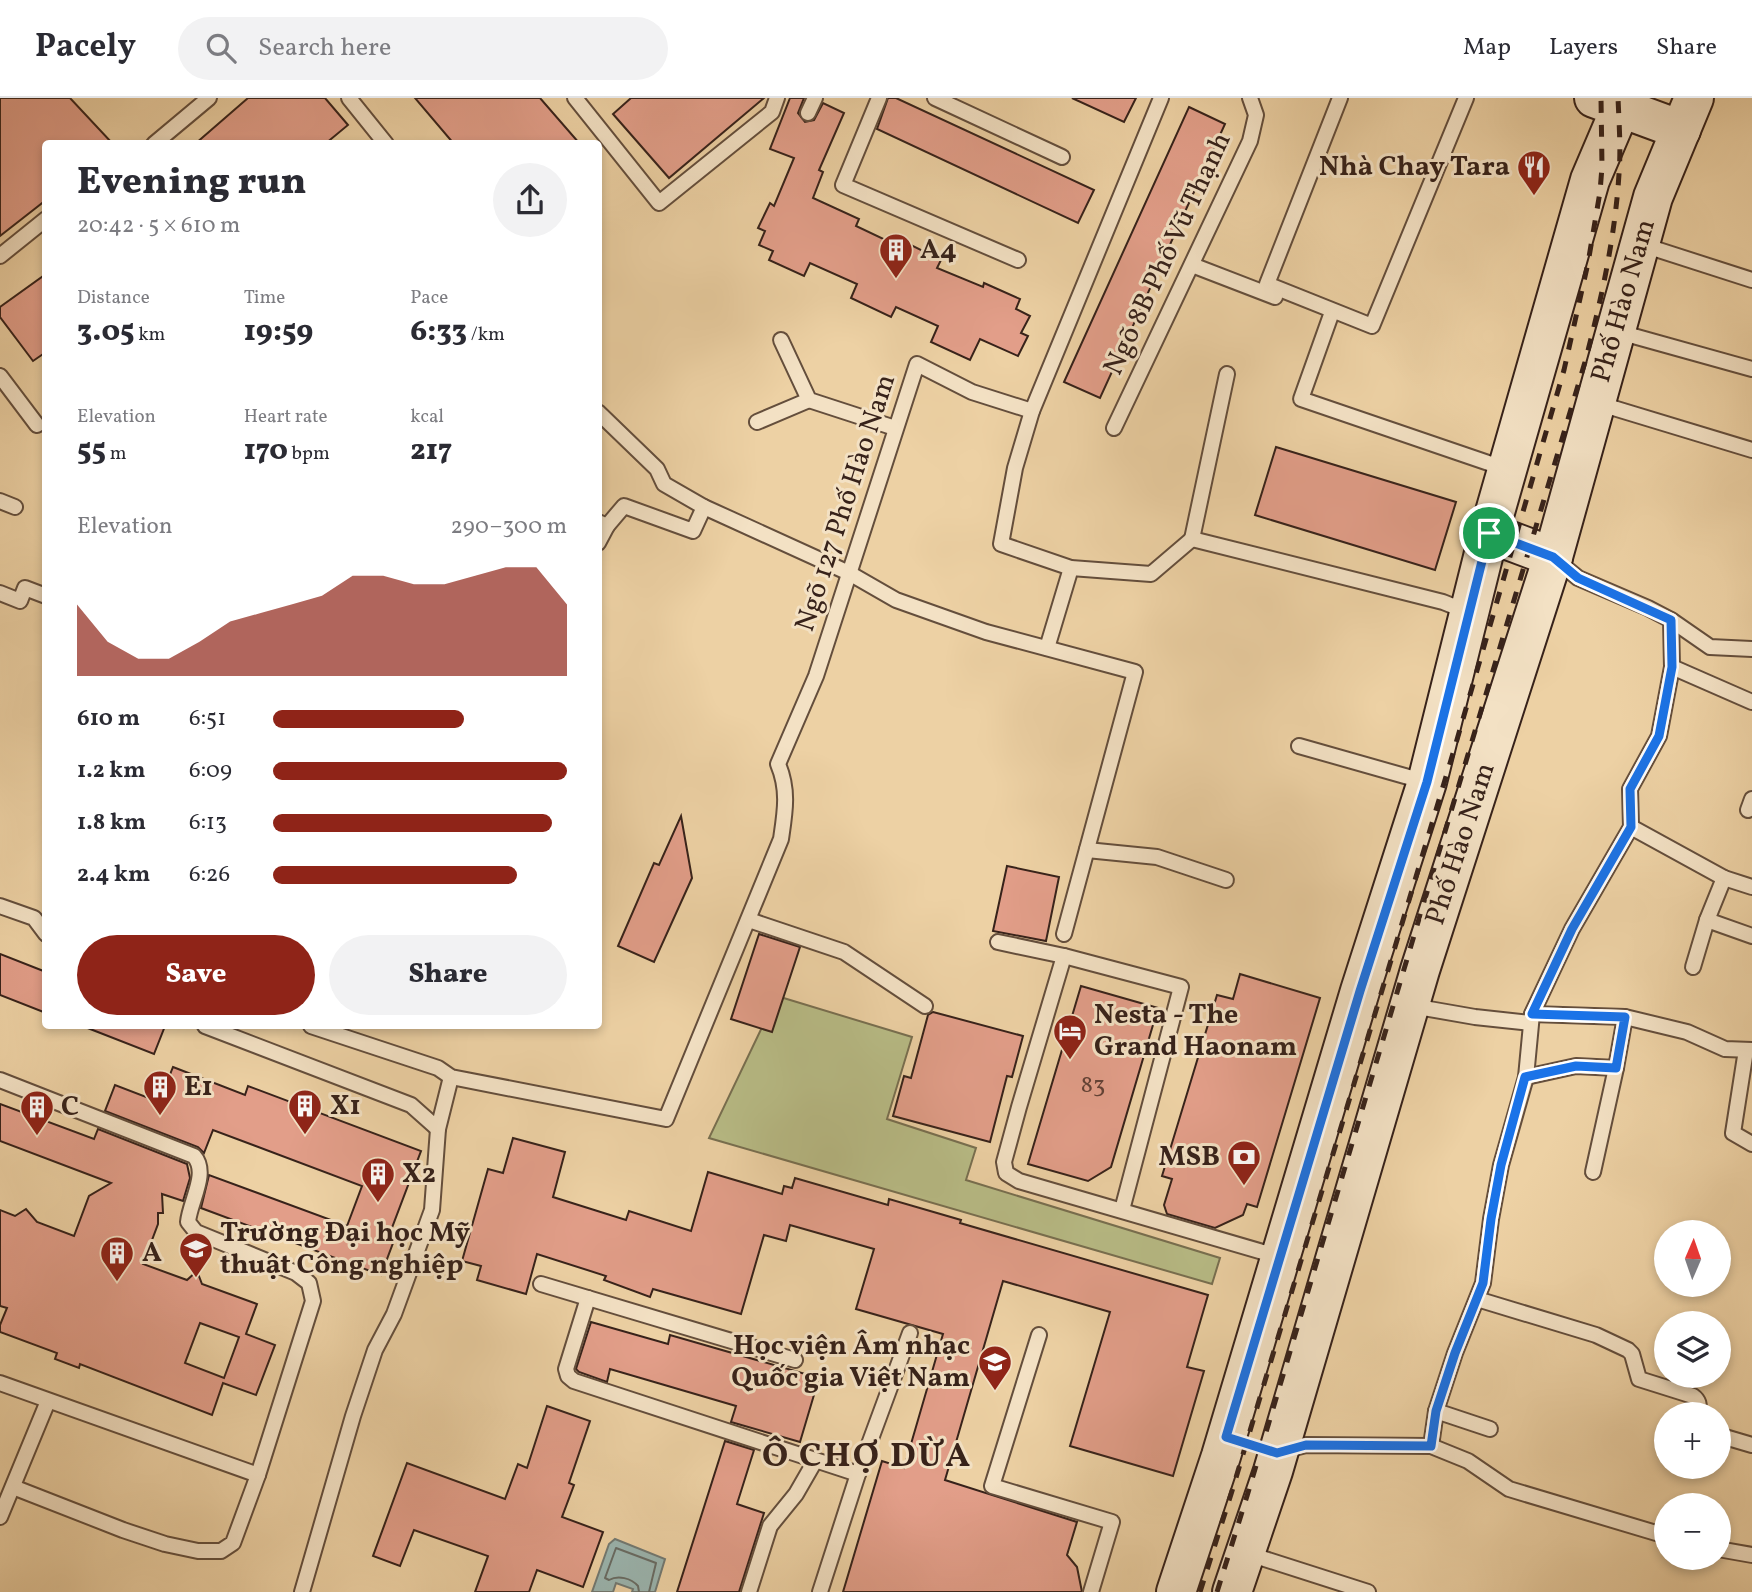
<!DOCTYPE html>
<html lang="en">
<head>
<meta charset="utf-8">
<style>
	body { margin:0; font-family:Vollkorn,serif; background:#f2f2f3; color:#2b2b33; height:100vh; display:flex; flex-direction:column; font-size:26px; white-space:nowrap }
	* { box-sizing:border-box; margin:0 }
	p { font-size:23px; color:#7c7c81 }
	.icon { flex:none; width:38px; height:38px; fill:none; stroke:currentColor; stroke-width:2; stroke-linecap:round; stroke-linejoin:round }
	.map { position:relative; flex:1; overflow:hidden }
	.sheet { position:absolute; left:42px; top:42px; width:560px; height:889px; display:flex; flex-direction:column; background:#fff; border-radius:7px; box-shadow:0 4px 10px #0003 }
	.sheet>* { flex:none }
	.needle { width:46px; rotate:2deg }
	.buttons { position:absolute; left:1654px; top:1122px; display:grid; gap:14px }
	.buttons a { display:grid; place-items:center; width:77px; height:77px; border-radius:50%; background:#fff; box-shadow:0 4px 10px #0003; font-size:35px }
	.pin { position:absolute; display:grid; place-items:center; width:60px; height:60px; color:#fff; margin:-30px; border:4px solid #fff; border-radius:50%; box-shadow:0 2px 7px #0007 }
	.round { display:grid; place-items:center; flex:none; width:74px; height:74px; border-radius:37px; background:#f2f2f3 }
	.headline { display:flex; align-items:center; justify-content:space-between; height:119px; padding:0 35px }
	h1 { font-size:38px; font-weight:800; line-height:52px }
	.stats { display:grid; grid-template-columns:repeat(3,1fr); gap:10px; height:119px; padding:7px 35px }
	.stats div { display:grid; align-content:center }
	.stats b { font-size:30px; font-weight:800 }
	.stats small { font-size:19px; font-weight:400 }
	.stats p { font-size:19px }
	.chart { height:196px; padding:14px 35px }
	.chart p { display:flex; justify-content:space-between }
	.chart svg { width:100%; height:126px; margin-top:7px; fill:#8f2418; opacity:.7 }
	.button { display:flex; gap:14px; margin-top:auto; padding:14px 35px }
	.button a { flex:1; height:80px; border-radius:42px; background:#8f2418; color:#fff; font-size:28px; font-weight:800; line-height:80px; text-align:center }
	.button a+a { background:#f2f2f3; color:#2b2b33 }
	ul { padding:0 35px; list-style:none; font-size:23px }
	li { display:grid; grid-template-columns:112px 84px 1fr; align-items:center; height:52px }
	li i { height:18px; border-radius:9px; background:#8f2418 }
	header { display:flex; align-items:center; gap:42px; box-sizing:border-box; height:98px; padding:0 35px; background:#fff; border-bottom:2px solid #e1e1e2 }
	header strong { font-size:33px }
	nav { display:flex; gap:38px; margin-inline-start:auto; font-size:24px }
	.search { width:490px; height:63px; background:#f2f2f3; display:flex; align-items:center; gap:18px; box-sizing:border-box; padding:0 24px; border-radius:38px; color:#7c7c81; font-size:26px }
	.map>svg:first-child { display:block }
	.green { fill:#b8bc86; stroke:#786f50; stroke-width:2 }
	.water { fill:#9bb5af; stroke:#737a73; stroke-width:2 }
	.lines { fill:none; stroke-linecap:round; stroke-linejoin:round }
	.shore { stroke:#696c64; stroke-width:2 }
	.building { fill:#e29e89; stroke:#37221a; stroke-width:2; fill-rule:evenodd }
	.lane-casing { stroke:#644e3c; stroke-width:18 }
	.secondary-casing { stroke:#37221a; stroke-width:42 }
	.lane { stroke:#f3e1c4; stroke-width:14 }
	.secondary { stroke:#f3e1c4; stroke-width:38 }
	.rail { stroke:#37221a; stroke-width:5; stroke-dasharray:12 12; stroke-linecap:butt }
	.route-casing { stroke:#fff; stroke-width:14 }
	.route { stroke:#1a73e8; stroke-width:9 }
	.labels { text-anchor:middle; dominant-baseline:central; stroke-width:6; stroke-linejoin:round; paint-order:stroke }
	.number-label { font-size:24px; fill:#624136 }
	.poi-label { font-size:28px; font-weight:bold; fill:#37221a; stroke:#f3e1c4; text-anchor:start }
	.street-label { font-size:28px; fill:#37221a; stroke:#f3e1c4 }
	.district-label { font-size:35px; font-weight:bold; letter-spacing:2px; fill:#37221a; stroke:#f3e1c4 }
</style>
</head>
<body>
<header>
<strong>Pacely</strong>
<div class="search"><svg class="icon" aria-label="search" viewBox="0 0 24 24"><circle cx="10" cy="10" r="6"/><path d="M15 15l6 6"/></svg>Search here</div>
<nav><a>Map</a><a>Layers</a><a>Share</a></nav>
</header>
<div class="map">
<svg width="1752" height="1494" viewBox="0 0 1752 1494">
	<rect width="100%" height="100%" fill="#edd1a4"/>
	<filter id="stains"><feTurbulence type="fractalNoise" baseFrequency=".00286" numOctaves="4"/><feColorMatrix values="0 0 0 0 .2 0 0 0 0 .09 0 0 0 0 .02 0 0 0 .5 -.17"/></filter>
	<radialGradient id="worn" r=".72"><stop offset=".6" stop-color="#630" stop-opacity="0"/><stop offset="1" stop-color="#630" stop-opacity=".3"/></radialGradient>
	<polygon class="green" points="777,898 912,939 887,1021 976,1050 966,1082 1220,1160 1212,1186 709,1040"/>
	<polygon class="water" points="615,1441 665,1461 655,1494 632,1494 633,1491 616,1485 613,1494 592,1494 609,1446"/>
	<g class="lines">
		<path class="shore" d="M639 1494 638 1488C631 1480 618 1477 609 1482L605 1480 616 1450 656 1465 649 1494"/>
	</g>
	<g class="building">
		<polygon points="0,0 70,0 113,46 46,46 46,102 0,138"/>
		<polygon points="248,0 325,0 348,27 325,46 195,46"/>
		<polygon points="415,0 540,0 580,46 454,46"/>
		<polygon points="631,0 764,0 669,80 613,16"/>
		<polygon points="790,0 804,0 798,15 805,24 814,22 823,5 844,15 819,72 823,74 813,100 859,121 856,128 898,148 901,142 941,162 937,170 983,189 984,185 1020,201 1016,211 1030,218 1021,235 1028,238 1018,258 980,241 970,262 931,244 938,228 896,209 891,219 851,200 857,186 810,165 804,178 769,162 773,153 759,147 765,133 758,130 770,105 774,108 794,60 770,51"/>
		<polygon points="888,0 896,0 1094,92 1078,125 877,31"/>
		<polygon points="1072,0 1136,0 1124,24"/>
		<polygon points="1189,9 1225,26 1100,300 1064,284"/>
		<polygon points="46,176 46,254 33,263 0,219 0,209"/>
		<polygon points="1276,349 1456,404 1435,472 1255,417"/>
		<polygon points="681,718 692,780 654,864 618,848 654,765 659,767"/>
		<polygon points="1007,768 1059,779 1046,843 993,833"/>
		<polygon points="759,836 800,849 772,934 731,921"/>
		<polygon points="0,856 46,874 46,915 0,897"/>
		<polygon points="1240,876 1320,900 1257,1109 1247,1106 1243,1117 1215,1130 1167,1116 1164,1107 1172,1081 1162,1078 1217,897 1233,901"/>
		<polygon points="1081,888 1158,910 1111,1069 1088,1083 1028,1066"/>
		<polygon points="933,914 1023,938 1012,979 1007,978 990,1044 893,1018 904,978 911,980 928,917"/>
		<polygon points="85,928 165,928 154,956 85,929"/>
		<polygon points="173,969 245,997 248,988 421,1053 387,1143 393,1145 381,1177 201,1110 209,1077 347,1128 362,1088 213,1032 204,1055 198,1049 105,1013 115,987 159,1004"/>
		<path d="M0 1006 94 1041 98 1031 187 1066 190 1080 183 1103 162 1096 163 1115H158V1126L143 1166 187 1182 197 1173 202 1186 257 1206 246 1236 275 1247 256 1297 223 1285 212 1317 80 1266 79 1270 55 1261 57 1255 0 1234V1227L7 1210 0 1208V1112L15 1118 26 1111 37 1124 74 1138 89 1098 111 1085 0 1043ZM200 1225 239 1239 224 1280 185 1265Z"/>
		<polygon points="513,1040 565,1054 553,1099 626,1122 629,1113 691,1133 708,1074 782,1096 784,1088 792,1090 795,1080 888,1107 889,1101 961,1122 960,1125 1208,1197 1187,1269 1204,1273 1173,1378 1070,1348 1110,1214 1003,1183 945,1382 1077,1424 1067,1457 1077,1469 1082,1494 843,1494 882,1363 904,1370 943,1236 856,1211 874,1151 790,1127 786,1143 764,1137 741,1216 653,1191 650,1199 604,1182 606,1178 537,1156 526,1196 477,1182 481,1168 462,1163 488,1071 503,1075"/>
		<polygon points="591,1224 668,1246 670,1237 819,1280 800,1344 731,1324 736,1308 610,1271 607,1284 579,1274 576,1271"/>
		<polygon points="547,1308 590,1323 569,1385 574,1387 562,1419 603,1434 583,1489 537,1472 529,1494 475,1494 488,1458 414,1432 400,1468 373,1458 407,1365 505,1401 518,1366 527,1370"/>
		<polygon points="725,1343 754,1352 737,1406 764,1415 739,1494 677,1494"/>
	</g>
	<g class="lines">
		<g class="lane-casing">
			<g id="lane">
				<polyline points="349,0 386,46"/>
				<polyline points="575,0 659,105 772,14 777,0"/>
				<polyline points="879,0 843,87 1018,162"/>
				<polyline points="935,0 1062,59"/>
				<polyline points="1161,0 1032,313 1015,370 1001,446 1071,470 1151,476 1192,441"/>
				<polyline points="1340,0 1267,186 1372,228 1466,0"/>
				<polyline points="808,15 815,0"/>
				<polyline points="154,46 209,0"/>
				<polyline points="1640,146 1752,182"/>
				<polyline points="0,158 46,121"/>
				<polyline points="1192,167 1275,199"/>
				<polyline points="1332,214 1301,301 1506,371"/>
				<polyline points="1619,234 1752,271"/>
				<polyline points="781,242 809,302 895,330"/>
				<polyline points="0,278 37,327"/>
				<polyline points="1597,305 1752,352"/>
				<polyline points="598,314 657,371 664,386 704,409"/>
				<polyline points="757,324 809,302"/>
				<polyline points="1114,330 1250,43 1256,17 1250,0"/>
				<polyline points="0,403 15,409"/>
				<polyline points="598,424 607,428 624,408 693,433 704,409 849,475 896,502 986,534 1135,574 1064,836"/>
				<polyline points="1192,441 1443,504 1468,514"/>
				<polyline points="1192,441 1227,276"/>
				<polyline points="598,445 607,428"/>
				<polyline points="1556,462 1578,480 1648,510 1671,522 1710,549 1752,551"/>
				<polyline points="0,495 20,503 25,490 46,498"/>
				<polyline points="1047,550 1071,470"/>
				<polyline points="1672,569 1752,604"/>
				<polyline points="1299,648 1426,684"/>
				<polyline points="1748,712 1752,701"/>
				<polyline points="1631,729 1724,780 1707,822 1693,869"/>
				<polyline points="1087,752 1157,759 1226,782"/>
				<polyline points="1724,780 1752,789"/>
				<polyline points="0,808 34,820 46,836"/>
				<polyline points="749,822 844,854 925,908"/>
				<polyline points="1707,822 1752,838"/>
				<polyline points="998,844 1064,858 1019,1009 1004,1064 1006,1075 1019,1083 1280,1159"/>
				<polyline points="1064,858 1181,889 1122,1112"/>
				<polyline points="1412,908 1475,919 1530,925"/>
				<polyline points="1532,916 1625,919 1687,934 1725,951 1752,952"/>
				<polyline points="205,928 411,1007 438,1031"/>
				<path d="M311 928 438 970 451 979 666 1021 781 741C785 714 789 692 778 666L816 578 917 266 972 294 1032 313"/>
				<polyline points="1746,952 1733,1035 1752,1046"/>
				<polyline points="1526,979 1576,968 1616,970 1625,919"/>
				<path d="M0 982 194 1058C209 1075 190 1103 188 1124L196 1134 296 1175 309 1185 313 1203 258 1377 233 1445 221 1453H198L165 1446 123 1432 13 1389"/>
				<polyline points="1593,1074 1616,970"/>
				<polyline points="541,1186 795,1262"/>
				<polyline points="588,1200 566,1271 568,1278 574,1283 858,1376 820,1494"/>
				<path d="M1477 1201 1596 1237 1628 1252 1632 1256 1639 1281 1693 1298C1700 1303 1699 1308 1699 1316"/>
				<polyline points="1039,1237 992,1388 1112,1424 1091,1494"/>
				<polyline points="0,1285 258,1377"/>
				<polyline points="1436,1313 1490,1331"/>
				<polyline points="1718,1337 1752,1347"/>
				<polyline points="1431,1348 1436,1313 1455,1255 1483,1185 1491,1121 1501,1067 1526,979 1532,916 1572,831 1631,729 1630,691 1659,638 1672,569 1671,522"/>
				<polyline points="1282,1353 1306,1347 1431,1348 1468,1363 1509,1391 1666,1438"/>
				<polyline points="858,1376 910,1235"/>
				<polyline points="0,1419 48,1303"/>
				<polyline points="1718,1451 1752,1457"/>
				<polyline points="1246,1455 1368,1494"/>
				<polyline points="302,1494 353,1318 375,1252 394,1216 432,1112 438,1031 451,979"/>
				<polyline points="749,1494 770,1428 796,1396 815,1363"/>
			</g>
		</g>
		<g class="secondary-casing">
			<g id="secondary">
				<polyline points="1594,0 1681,32"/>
				<polyline points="1489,435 1553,459"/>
				<polyline points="1176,1494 1221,1358 1360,893 1427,684 1489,435 1590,82 1625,0"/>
				<polyline points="1232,1494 1273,1373 1420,872 1553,459 1653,99 1694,0"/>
			</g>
		</g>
		<use href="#lane" class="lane"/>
		<use href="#secondary" class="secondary"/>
		<g class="rail">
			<polyline points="1200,1494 1232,1393 1454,652 1564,272 1588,165 1600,94 1602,69 1601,0"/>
			<path d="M1217 1494 1247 1398 1585 264C1601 203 1615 140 1619 76 1621 51 1619 25 1618 0"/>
		</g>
	</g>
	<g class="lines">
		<g class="route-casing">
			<polygon id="route" points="1489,435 1553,459 1578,480 1671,522 1672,569 1659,638 1630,691 1631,729 1572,831 1532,916 1625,919 1616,970 1576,968 1525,979 1501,1067 1491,1121 1483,1185 1455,1255 1436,1313 1431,1348 1306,1347 1277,1355 1226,1339 1360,893 1427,684"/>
		</g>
		<use href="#route" class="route"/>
	</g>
	<defs>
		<g id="restaurant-pin" transform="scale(1.75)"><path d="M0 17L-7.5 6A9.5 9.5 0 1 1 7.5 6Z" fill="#8f2418" stroke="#f3e1c4"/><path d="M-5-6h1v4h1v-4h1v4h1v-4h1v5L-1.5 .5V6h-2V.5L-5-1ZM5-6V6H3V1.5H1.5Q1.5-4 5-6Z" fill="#fff"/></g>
		<g id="building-pin" transform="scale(1.75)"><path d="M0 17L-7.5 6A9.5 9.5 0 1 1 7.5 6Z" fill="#8f2418" stroke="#f3e1c4"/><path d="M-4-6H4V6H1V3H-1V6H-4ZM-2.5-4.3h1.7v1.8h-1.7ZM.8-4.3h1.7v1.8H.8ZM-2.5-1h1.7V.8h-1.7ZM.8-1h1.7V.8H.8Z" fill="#fff"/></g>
		<g id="hotel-pin" transform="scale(1.75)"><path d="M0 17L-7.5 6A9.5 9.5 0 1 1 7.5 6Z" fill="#8f2418" stroke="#f3e1c4"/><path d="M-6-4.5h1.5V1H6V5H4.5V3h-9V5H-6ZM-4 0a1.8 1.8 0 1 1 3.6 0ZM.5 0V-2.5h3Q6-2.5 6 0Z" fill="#fff"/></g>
		<g id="bank-pin" transform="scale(1.75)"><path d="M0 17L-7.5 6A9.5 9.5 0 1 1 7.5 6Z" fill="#8f2418" stroke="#f3e1c4"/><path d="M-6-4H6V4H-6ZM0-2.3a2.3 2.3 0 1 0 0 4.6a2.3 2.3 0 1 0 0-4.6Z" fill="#fff"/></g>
		<g id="university-pin" transform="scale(1.75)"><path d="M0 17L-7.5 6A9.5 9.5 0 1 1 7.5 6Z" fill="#8f2418" stroke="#f3e1c4"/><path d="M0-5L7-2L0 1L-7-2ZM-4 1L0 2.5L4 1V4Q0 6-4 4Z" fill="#fff"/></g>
	</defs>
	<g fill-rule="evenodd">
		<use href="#restaurant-pin" x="1534" y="69"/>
		<use href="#building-pin" x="896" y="152"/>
		<use href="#hotel-pin" x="1070" y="933"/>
		<use href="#building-pin" x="160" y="989"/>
		<use href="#building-pin" x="305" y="1008"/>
		<use href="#building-pin" x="37" y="1009"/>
		<use href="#bank-pin" x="1244" y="1059"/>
		<use href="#building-pin" x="378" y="1076"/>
		<use href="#university-pin" x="196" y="1151"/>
		<use href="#building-pin" x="117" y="1155"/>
		<use href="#university-pin" x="995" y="1264"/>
	</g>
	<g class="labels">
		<g class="number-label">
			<text x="1093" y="988">83</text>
		</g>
		<g class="poi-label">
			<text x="1510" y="69" text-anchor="end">Nhà Chay Tara</text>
			<text x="920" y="152">A4</text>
			<text x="1094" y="917">Nesta - The<tspan x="1094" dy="32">Grand Haonam</tspan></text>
			<text x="184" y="989">E1</text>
			<text x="330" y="1008">X1</text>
			<text x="61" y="1009">C</text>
			<text x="1220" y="1059" text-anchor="end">MSB</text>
			<text x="402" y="1076">X2</text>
			<text x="220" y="1135">Trường Đại học Mỹ<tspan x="220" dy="32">thuật Công nghiệp</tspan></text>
			<text x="142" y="1155">A</text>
			<text x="970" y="1248" text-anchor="end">Học viện Âm nhạc<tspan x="970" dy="32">Quốc gia Việt Nam</tspan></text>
		</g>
		<g class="street-label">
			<text transform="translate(1168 156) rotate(-65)">Ngõ 8B Phố Vũ Thạnh</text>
			<text transform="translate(1624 203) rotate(-74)">Phố Hào Nam</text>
			<text transform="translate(846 405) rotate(-72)">Ngõ 127 Phố Hào Nam</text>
			<text transform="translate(1461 746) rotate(-72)">Phố Hào Nam</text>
		</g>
		<g class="district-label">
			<text x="867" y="1359">Ô CHỢ DỪA</text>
		</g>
	</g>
	<rect width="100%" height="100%" filter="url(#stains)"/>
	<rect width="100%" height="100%" fill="url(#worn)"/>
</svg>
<div class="buttons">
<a><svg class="needle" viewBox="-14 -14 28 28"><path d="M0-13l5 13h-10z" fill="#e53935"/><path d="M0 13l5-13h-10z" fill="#7c7c81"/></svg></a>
<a><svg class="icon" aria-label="layers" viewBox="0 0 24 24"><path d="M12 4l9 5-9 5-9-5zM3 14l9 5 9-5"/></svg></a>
<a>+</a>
<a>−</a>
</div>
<div class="pin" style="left:1489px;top:435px;background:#1e9e55"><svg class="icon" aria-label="arrive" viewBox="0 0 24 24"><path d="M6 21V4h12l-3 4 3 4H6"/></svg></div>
<section class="sheet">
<div class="headline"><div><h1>Evening run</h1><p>20:42 · 5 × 610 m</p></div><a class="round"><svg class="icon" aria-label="share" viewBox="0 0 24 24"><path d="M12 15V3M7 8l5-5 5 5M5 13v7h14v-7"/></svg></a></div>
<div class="stats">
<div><p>Distance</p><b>3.05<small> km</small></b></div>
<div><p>Time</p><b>19:59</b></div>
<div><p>Pace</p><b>6:33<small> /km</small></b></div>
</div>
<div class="stats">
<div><p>Elevation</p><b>55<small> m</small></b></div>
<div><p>Heart rate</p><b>170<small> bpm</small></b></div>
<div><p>kcal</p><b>217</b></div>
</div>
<div class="chart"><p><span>Elevation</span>290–300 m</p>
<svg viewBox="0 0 160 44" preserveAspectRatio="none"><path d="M0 44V19L10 32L20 38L30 38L40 32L50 25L60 22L70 19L80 16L90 9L100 9L110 12L120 12L130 9L140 6L150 6L160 19V44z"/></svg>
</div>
<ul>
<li><b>610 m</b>6:51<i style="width:65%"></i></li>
<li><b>1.2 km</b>6:09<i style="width:100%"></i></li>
<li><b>1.8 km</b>6:13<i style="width:95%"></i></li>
<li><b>2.4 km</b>6:26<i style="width:83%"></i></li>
</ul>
<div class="button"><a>Save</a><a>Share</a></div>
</section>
</div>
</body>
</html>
